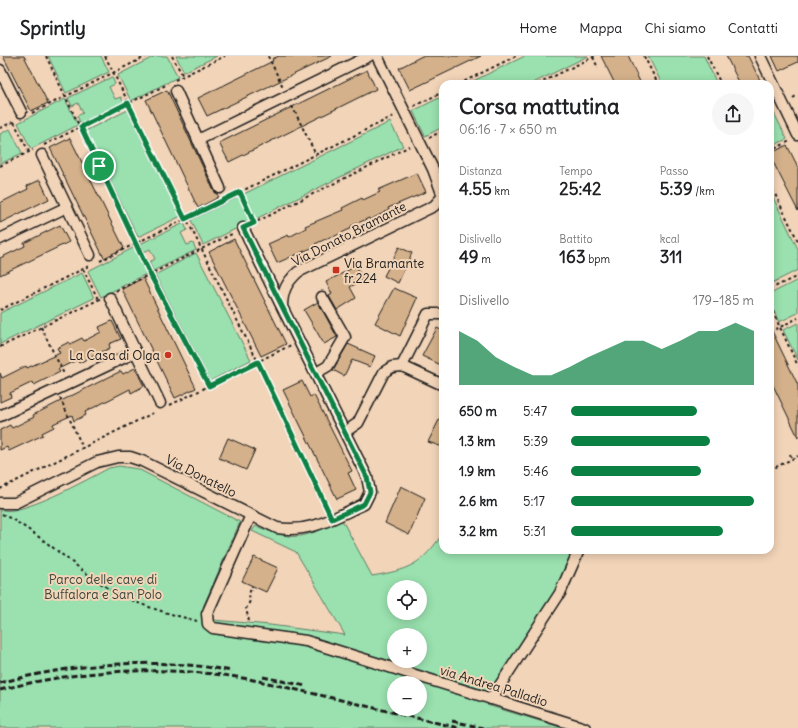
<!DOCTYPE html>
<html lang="it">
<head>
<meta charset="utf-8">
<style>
	body { margin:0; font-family:Delius,sans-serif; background:#f6f6f6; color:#202124; height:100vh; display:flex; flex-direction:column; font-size:15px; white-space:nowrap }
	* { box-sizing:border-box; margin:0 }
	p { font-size:13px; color:#757577 }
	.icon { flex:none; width:22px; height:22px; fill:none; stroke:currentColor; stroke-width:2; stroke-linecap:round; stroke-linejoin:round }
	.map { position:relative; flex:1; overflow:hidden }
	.panel { position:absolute; left:439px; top:24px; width:335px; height:474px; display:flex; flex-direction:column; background:#fff; border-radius:12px; box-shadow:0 2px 10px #0003 }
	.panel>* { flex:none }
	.controls { position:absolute; left:387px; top:524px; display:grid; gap:8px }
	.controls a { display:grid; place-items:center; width:40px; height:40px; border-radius:50%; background:#fff; box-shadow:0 2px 10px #0003; font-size:20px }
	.pin { position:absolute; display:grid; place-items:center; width:34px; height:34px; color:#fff; margin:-17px; border:2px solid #fff; border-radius:50%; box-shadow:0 1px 4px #0007 }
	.round { display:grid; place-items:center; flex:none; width:42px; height:42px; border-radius:21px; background:#f6f6f6 }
	.summary { display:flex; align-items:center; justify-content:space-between; height:68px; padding:0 20px }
	h1 { font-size:22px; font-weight:700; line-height:30px }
	.stats { display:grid; grid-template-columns:repeat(3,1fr); gap:6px; height:68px; padding:4px 20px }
	.stats div { display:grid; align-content:center }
	.stats b { font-size:17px; font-weight:700 }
	.stats small { font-size:11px; font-weight:400 }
	.stats p { font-size:11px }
	.chart { height:112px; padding:8px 20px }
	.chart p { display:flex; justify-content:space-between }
	.chart svg { width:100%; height:72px; margin-top:4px; fill:#0b8043; opacity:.7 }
	ul { padding:0 20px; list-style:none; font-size:13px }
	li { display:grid; grid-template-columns:64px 48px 1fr; align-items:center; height:30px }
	li i { height:10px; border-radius:5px; background:#0b8043 }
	header { display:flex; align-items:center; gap:24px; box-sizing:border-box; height:56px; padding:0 20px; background:#fff; border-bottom:1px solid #e0e0e0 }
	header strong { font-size:19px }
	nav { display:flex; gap:22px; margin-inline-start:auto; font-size:14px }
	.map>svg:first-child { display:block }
	.green { fill:#9ae1af; stroke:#5b7e66; fill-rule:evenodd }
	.building { fill:#d4b18a; stroke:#1c1c1c }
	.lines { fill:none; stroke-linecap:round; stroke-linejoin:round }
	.street-casing { stroke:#1c1c1c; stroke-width:13 }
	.path { stroke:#1c1c1c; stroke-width:2; stroke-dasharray:3 3; stroke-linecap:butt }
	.street { stroke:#f2d4b8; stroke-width:10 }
	.rail { stroke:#1c1c1c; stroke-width:3; stroke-dasharray:6 3; stroke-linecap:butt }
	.route-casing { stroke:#fff; stroke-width:8 }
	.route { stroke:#0b8043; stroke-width:5 }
	.poi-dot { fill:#c8321e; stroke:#f2d4b8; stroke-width:1.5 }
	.labels { text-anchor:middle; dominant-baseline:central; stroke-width:4; stroke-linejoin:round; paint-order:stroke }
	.street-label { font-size:13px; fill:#1c1c1c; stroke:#f2d4b8 }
	.poi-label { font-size:13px; fill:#1c1c1c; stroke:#f2d4b8; text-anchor:start }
	.park-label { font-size:13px; fill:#354339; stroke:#f2d4b8 }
</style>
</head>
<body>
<header>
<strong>Sprintly</strong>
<nav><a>Home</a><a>Mappa</a><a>Chi siamo</a><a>Contatti</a></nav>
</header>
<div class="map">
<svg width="798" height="672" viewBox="0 0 798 672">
	<rect width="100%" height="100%" fill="#f2d4b8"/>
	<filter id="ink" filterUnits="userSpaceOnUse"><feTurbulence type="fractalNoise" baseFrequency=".025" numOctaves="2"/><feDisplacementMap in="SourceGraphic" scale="8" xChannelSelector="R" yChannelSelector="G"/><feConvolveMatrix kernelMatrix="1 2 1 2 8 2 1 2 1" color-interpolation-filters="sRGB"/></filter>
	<g filter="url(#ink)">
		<g class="green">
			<polygon points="48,0 101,0 109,16 66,37"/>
			<polygon points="155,0 167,0 178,21 131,45 118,19"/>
			<polygon points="176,0 217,0 184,16"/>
			<polygon points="525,0 588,0 531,28 467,28"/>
			<polygon points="648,0 704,0 717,28 662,28"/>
			<polygon points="112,21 115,28 109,31 115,43 121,41 124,48 81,68 77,60 83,57 78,47 72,50 68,42"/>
			<polygon points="443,40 443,71 425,80 413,55"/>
			<polygon points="65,43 78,69 31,93 18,67"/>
			<polygon points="128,54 181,160 138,181 85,75"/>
			<polygon points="774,57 787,83 770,91 770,59"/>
			<polygon points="390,66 403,90 203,189 191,164"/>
			<polygon points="10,73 22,97 0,108 0,78"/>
			<polygon points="770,135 798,193 798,214 770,228"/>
			<polygon points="184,167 187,174 181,177 187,189 193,187 196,194 153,215 149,206 155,203 150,193 144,196 140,188"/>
			<polygon points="135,191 148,217 101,241 88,215"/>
			<polygon points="196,197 251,304 210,325 155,219"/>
			<polygon points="82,217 94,242 0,288 0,257"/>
			<polygon points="798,224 798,257 779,266 770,247 770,238"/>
			<polygon points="798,267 798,304 783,274"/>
			<path d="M119 410 138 413 240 466 204 549 202 563 270 569 345 579 296 496 252 475 256 470C298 487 301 482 342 464L372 520C408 514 422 509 443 477V494H575L558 536 487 649 563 672H0V453C17 463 90 422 109 412ZM394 531H420V557H394ZM394 579H420V605H394ZM394 627H420V653H394Z"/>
		</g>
		<g class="building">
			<polygon points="3,0 24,0 48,47 31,55"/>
			<polygon points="279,0 332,0 207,60 198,42 273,5 272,3"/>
			<polygon points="422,0 481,0 410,34 399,12"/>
			<polygon points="601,0 628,0 641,28 615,28"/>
			<polygon points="726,0 748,0 762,28 740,28"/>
			<polygon points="772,0 798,0 798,6 779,15"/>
			<polygon points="367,14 376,33 229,106 219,87"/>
			<polygon points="167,34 214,135 219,141 198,152 146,44"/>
			<polygon points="70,82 124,192 104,202 50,92"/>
			<polygon points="787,89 798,111 798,155 770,100 770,98"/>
			<polygon points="417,117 426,136 388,152 389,154 370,164 369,162 351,170 352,172 333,181 332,180 315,188 316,190 277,207 268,188 288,179 289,181 306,172 305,170 343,154 342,152 362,142 363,144 380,136 378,134"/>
			<polygon points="40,124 49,143 0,167 0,147 28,133 27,130"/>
			<polygon points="60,169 69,186 0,219 0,202 25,190 24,187"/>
			<polygon points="234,183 286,288 261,300 209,196"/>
			<polygon points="399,191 412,197 398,227 384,220"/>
			<polygon points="356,210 363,224 350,231 356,242 337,254 329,240 332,238 326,226"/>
			<polygon points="143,222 196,332 175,342 122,233"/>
			<polygon points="394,232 417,242 400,280 375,267"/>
			<polygon points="318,246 337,281 324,288 304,254"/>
			<polygon points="112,265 121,283 109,288 110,292 79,307 77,304 58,313 60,316 34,329 33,326 10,337 11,341 0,346 0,317 2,322 26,310 27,312 60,297 57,292 69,286 70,288 82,282 84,285 101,276 99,271"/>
			<polygon points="770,271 798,329 798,381 770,323"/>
			<polygon points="437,272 443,275 443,310 422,300"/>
			<polygon points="348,288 375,300 370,311 352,304 344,320 333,314"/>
			<polygon points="135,312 144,330 131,337 130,333 85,356 86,359 74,365 72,359 53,368 54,371 42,377 43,379 9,395 7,391 0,394 0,374 10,369 12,372 34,361 33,359 121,315 123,318"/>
			<polygon points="302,325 310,341 314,339 352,415 348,417 356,434 337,443 283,334"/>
			<polygon points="443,356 443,391 428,386"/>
			<polygon points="228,382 255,394 246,414 219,402"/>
			<polygon points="401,430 425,442 409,479 385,467"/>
			<polygon points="254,501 278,512 266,536 242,525"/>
		</g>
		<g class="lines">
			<g class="street-casing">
				<g id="street">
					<polyline points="377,0 433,113 443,140"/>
					<polyline points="760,0 798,79"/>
					<polyline points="0,14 21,56"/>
					<polyline points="176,35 220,132"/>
					<polyline points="198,84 369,0"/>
					<polyline points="42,99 90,199"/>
					<polyline points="243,172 281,249"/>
					<polyline points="0,183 67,151"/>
					<polyline points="110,242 160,347"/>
					<polyline points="402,310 428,258 443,258"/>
					<polyline points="316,317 328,310 345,281 322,241"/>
					<polyline points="0,360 136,296"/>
					<polyline points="345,376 358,367 384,316 392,311 402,310 443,329"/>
					<path d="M0 447H15L97 406 118 401H130L142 405 277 472C312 477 333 462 364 448L370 436 367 421 282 251C282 235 287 226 298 216L434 150 443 140"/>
					<polyline points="251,459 207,558 208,568 213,572 306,585 585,672"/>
					<polyline points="491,643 560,537 579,494"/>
				</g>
			</g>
			<g class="path">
				<polyline points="46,0 150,218 209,330 291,289"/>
				<polyline points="105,0 258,306 328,453"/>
				<polyline points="172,0 183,20"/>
				<polyline points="268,0 283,31"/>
				<polyline points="644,0 658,28"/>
				<polyline points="707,0 721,28"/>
				<polyline points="593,1 598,12"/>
				<polyline points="175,24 225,0"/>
				<polyline points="459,28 516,0"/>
				<polyline points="538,28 595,0"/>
				<polyline points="793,42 798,39"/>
				<polyline points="292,50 316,99"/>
				<polyline points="414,50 443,36"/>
				<polyline points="32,57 147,0"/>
				<polyline points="14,66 29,96"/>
				<polyline points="0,72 15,65"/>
				<polyline points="429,82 443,74"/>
				<polyline points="44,89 168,28"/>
				<polyline points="770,95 790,85"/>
				<polyline points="0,110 33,94"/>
				<polyline points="770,128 798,185"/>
				<polyline points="240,136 254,167"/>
				<polyline points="252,168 410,90"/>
				<polyline points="100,205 396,59"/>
				<polyline points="83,213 98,243"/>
				<polyline points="770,233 798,220"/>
				<polyline points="116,235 234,177"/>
				<polyline points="770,250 798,310"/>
				<polyline points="0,254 89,210"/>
				<polyline points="41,271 64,318"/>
				<polyline points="770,276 798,262"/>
				<polyline points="0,291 100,243"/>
				<polyline points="60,342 83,392"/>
				<polyline points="170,349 209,330"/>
				<polyline points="790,398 792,403"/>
				<polyline points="770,414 798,400"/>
				<polyline points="0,433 155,356"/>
				<path d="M2 458C36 475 64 502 96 524 126 546 162 556 197 565"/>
				<polyline points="249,565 246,553 250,545 249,538 252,530"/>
			</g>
			<use href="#street" class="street"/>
			<g class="rail">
				<polyline points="263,621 306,630"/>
				<path d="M0 627C74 607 157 601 232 615"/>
				<path d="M0 634C72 615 147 610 222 619 249 622 276 629 302 635 355 647 407 660 459 672"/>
				<polyline points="452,665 483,672"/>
			</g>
		</g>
	</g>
	<g class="lines" filter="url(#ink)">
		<g class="route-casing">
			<polygon id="route" points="128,47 185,163 240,136 254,167 243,172 367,421 370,436 364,448 332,463 258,306 209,330 150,218 81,71"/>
		</g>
		<use href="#route" class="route"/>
	</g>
	<g class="poi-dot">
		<rect x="332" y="210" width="8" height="8" rx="2"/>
		<circle cx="168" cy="299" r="4"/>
	</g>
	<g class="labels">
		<g class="street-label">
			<text transform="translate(349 178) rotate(-27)">Via Donato Bramante</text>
			<text transform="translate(201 420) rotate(27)">Via Donatello</text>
			<text transform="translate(494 630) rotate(17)">via Andrea Palladio</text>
		</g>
		<g class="poi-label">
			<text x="344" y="207">Via Bramante<tspan x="344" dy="15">fr.224</tspan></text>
			<text x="160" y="299" text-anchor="end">La Casa di Olga</text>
		</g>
		<g class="park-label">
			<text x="103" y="523">Parco delle cave di<tspan x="103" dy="15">Buffalora e San Polo</tspan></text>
		</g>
	</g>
</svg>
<div class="controls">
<a><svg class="icon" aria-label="locate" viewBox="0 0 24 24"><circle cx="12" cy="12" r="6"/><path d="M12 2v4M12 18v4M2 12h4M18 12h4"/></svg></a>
<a>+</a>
<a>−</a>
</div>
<div class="pin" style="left:99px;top:110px;background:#1e9e55"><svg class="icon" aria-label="arrive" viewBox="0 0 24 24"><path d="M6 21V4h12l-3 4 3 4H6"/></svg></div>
<section class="panel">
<div class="summary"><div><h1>Corsa mattutina</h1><p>06:16 · 7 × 650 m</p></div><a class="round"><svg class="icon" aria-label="share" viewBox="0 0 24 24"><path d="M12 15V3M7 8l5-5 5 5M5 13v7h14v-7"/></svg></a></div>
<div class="stats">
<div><p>Distanza</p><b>4.55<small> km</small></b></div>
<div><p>Tempo</p><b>25:42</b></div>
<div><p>Passo</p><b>5:39<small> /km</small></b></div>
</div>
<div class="stats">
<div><p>Dislivello</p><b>49<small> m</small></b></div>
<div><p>Battito</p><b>163<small> bpm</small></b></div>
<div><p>kcal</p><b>311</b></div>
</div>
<div class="chart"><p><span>Dislivello</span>179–185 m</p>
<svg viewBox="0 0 160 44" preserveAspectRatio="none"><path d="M0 44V11L10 17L20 27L30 33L40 38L50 38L60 33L70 27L80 22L90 17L100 17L110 22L120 17L130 11L140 11L150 6L160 11V44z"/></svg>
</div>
<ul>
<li><b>650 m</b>5:47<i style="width:69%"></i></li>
<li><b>1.3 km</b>5:39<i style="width:76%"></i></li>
<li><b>1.9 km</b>5:46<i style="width:71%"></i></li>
<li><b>2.6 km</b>5:17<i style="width:100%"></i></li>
<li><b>3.2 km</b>5:31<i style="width:83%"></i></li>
</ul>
</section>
</div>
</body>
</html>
